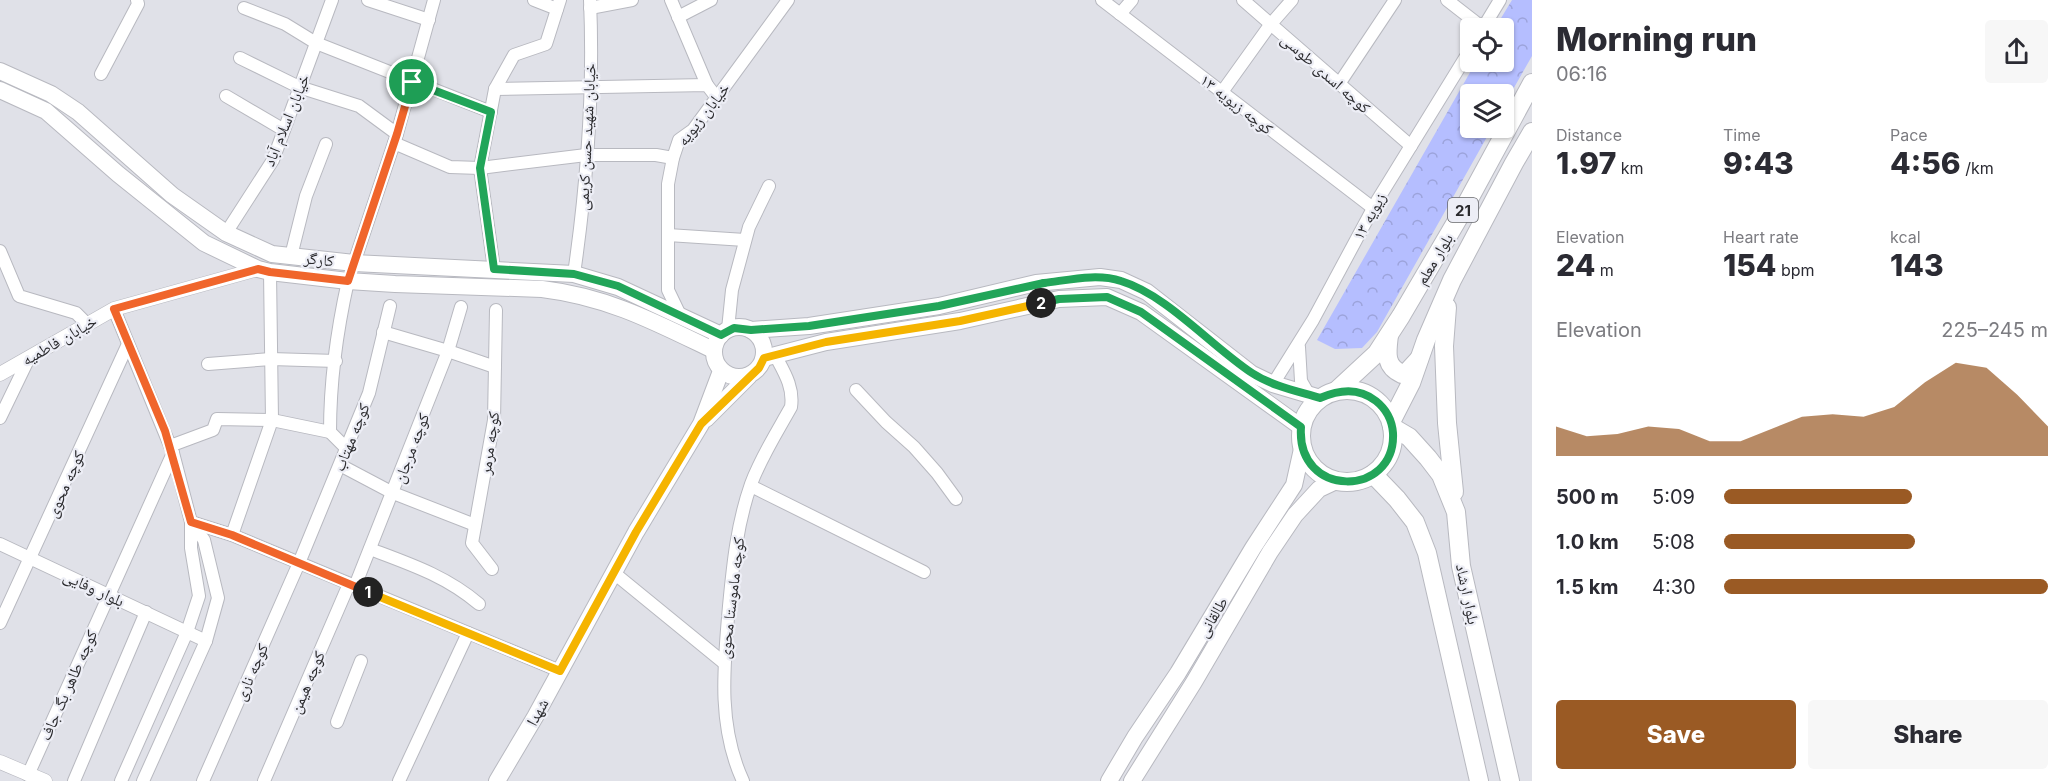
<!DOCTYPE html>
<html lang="en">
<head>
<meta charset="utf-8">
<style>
	body { margin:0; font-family:Inter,"Noto Naskh Arabic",sans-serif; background:#f7f7f7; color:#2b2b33; height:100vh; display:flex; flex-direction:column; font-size:22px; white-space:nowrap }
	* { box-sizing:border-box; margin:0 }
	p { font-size:20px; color:#7c7c81 }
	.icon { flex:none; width:33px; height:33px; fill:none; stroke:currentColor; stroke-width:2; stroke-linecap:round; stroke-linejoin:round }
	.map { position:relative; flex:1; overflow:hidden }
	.details { display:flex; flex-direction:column; background:#fff; width:540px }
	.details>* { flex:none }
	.buttons { position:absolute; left:1460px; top:18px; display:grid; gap:12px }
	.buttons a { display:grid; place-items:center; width:54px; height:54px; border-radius:6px; background:#fff; box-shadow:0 2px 4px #0004; font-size:30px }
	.pin { position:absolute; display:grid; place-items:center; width:51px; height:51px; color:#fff; margin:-26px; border:3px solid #fff; border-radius:50%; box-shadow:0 2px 6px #0007 }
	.km { position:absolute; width:30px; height:30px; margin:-15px; border-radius:50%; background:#222; color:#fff; font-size:16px; line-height:30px; text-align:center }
	.round { display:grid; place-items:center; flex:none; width:63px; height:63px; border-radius:6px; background:#f7f7f7 }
	.summary { display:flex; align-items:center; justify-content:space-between; height:102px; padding:0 24px }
	h1 { font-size:33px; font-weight:800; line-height:45px }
	.figures { display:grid; grid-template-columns:repeat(3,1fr); gap:9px; height:102px; padding:6px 24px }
	.figures div { display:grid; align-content:center }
	.figures b { font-size:30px; font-weight:800 }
	.figures small { font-size:16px; font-weight:400 }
	.figures p { font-size:16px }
	.chart { height:168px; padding:12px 24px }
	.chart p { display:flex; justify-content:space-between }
	.chart svg { width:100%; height:108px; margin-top:6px; fill:#9a5a24; opacity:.7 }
	.button { display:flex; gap:12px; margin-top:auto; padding:12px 24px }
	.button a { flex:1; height:69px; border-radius:6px; background:#9a5a24; color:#fff; font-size:24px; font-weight:800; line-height:69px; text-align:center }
	.button a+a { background:#f7f7f7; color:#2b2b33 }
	ul { padding:0 24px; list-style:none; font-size:20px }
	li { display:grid; grid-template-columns:96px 72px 1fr; align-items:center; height:45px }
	li i { height:15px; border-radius:8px; background:#9a5a24 }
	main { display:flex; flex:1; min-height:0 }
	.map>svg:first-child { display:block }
	.park { fill:url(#park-crowns) }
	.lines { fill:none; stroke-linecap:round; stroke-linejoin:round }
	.minor-casing { stroke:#b8b9c0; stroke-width:14 }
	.tertiary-casing { stroke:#b8b9c0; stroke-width:15 }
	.secondary-casing { stroke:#b8b9c0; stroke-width:18 }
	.primary-casing { stroke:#b8b9c0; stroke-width:20 }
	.minor { stroke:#fff; stroke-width:12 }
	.tertiary { stroke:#fff; stroke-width:14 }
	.secondary { stroke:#fff; stroke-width:16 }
	.primary { stroke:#fff; stroke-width:18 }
	.split-1-casing { stroke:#fff; stroke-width:12 }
	.split-2-casing { stroke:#fff; stroke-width:12 }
	.split-3-casing { stroke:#fff; stroke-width:12 }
	.split-4-casing { stroke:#fff; stroke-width:12 }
	.split-1 { stroke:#f0652b; stroke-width:8 }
	.split-2 { stroke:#f5b400; stroke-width:8 }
	.split-3 { stroke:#22a559; stroke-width:8 }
	.split-4 { stroke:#22a559; stroke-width:8 }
	.labels { text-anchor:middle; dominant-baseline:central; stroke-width:4.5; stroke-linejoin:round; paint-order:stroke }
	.shield { fill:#edeef6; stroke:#646569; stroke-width:1.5 }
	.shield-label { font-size:15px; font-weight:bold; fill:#2a2a2d }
	.street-label { font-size:16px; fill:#2a2a2d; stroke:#edeef6 }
</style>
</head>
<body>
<main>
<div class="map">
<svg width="1532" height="781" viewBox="0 0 1532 781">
	<defs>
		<pattern id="park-crowns" width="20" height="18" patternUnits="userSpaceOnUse" patternTransform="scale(1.5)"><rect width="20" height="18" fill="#b5beff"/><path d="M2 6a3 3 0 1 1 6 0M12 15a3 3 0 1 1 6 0" fill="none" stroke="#9ca3db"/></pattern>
	</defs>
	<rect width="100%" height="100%" fill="#e0e1e8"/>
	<polygon class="park" points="1512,0 1532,0 1532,56 1503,107 1503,94 1470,94 1470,128 1492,128 1377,332 1362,348 1335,349 1317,340 1476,62 1503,62 1503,28 1495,28"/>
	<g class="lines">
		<g class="minor-casing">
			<g id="minor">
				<polyline points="368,0 429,20"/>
				<polyline points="534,0 557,9"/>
				<polyline points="671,0 707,85"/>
				<polyline points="1102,0 1373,208"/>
				<polyline points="1243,0 1411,146"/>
				<polyline points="1447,0 1483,28"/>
				<polyline points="244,8 285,24 316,43 491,112"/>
				<polyline points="590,8 632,0"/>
				<polyline points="1120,14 1132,0"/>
				<polyline points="678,17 711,0"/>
				<polyline points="1483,28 1500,0"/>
				<polyline points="240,58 299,87 359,106 397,134"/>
				<polyline points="101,74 138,4 137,0"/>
				<polyline points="1339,84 1395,0"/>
				<polyline points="495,89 707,85 717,98"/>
				<polyline points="1222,92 1270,25 1292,0"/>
				<polyline points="226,96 284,130"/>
				<polyline points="394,143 450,167 480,168 586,155 656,155 673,158"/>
				<polyline points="226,233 273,160 332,0"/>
				<polyline points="668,235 745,240"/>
				<polyline points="0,251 19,296 76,313 87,324"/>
				<polyline points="291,256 306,196 326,144"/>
				<polyline points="354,263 397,134 434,0"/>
				<polyline points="494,269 480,168 495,89 514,55 546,44 560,0"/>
				<path d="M574 274C587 184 594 91 590 0"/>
				<polyline points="114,309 173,453 191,522 191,548 199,596 187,632 121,781"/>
				<polyline points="680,315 668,290 668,184 673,158 679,140 693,130 788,0"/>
				<polyline points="728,329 732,290 749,227 769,186"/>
				<polyline points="383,332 448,351 495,367"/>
				<polyline points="1299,347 1301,381 1309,395"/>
				<polyline points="208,364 271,359 336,361"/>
				<polyline points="1273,384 1313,320 1377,201 1470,50"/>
				<polyline points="856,390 886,422 914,447 937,473 956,499"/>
				<polyline points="0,418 29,358"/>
				<polyline points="170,446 213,430 217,419 272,420 330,432"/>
				<path d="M346 448 330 432C330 382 337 330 348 281"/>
				<polyline points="340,465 393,493 475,525"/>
				<polyline points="751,486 924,572"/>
				<polyline points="191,522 232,535 560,671"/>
				<polyline points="232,535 272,420 270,272"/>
				<polyline points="0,544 206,641"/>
				<path d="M370 549C410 564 446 576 479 604"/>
				<polyline points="492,569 472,543 494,420 496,310"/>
				<polyline points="614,573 723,662"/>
				<polyline points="355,586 448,351 461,307"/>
				<polyline points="0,623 128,344"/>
				<polyline points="337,722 361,661"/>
				<polyline points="28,775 173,453"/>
				<polyline points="74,781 146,612"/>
				<polyline points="143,781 206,641 218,598 204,540 191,522"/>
				<polyline points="203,781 299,563 369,393 390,306"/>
				<polyline points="264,781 349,584"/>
				<polyline points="399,781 468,633"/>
				<path d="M743 781C717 725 724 665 729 606 733 564 737 524 751 484 761 457 777 432 791 407 794 387 784 372 775 355"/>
			</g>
		</g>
		<g class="tertiary-casing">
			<g id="tertiary">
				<polyline points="0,374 114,309 258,269"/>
				<polyline points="0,762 45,781"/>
			</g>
		</g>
		<g class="secondary-casing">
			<g id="secondary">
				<polyline points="0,71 51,94 78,112 172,195 226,233 272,254 354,263 574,274 618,287 721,335"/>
				<path d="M0 90 46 111 118 174 204 243 258 269 270 272 348 281 395 284 542 289C608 297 655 322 713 350"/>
				<circle cx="739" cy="352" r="25"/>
				<polyline points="751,330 809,326 939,306 1036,283 1100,277 1121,280 1147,292 1252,374 1273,384 1320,398"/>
				<polyline points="764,358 826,342 960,321 1059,299 1107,297 1141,312 1301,427"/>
				<polyline points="706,419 749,376"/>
				<polyline points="497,781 535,717 636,532 701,424 721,371"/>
				<polyline points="1109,781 1135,737 1178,673 1253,548 1294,485 1302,449"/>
				<polyline points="1132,781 1194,682 1270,552 1295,515 1319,489 1336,481"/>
			</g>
		</g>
		<g class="primary-casing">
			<g id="primary">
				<polyline points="1447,307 1444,346 1447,423 1454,492"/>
				<path d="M1389 335C1387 352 1384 366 1402 374L1407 372 1419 359"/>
				<circle cx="1347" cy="436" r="46"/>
				<polyline points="1336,391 1377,353 1401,316 1462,212 1532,83"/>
				<polyline points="1391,422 1411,383 1426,340 1452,280 1514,163 1532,132"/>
				<polyline points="1392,427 1409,437 1428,458 1441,475 1456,512 1461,566 1510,781"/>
				<polyline points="1373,474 1397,499 1415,522 1427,553 1479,781"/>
			</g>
		</g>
		<use href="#minor" class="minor"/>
		<use href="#tertiary" class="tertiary"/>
		<use href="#secondary" class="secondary"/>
		<use href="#primary" class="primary"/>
	</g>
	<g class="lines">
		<g class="split-1-casing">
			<polyline id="split-1" points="368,592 232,535 191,522 165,431 114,309 258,269 270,272 348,281 397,134 412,82"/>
		</g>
		<g class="split-2-casing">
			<polyline id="split-2" points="368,592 560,671 636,532 701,424 759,368 764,358 826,342 960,321 1041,303"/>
		</g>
		<g class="split-3-casing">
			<path id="split-3" d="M1041 303 1059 299 1107 297 1141 312 1301 427C1296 499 1396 498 1393 433 1392 420 1386 409 1376 401 1358 387 1339 390 1320 398 1297 391 1272 386 1252 373 1211 346 1167 295 1121 281 1097 273 1069 280 1044 283"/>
		</g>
		<g class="split-4-casing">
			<polyline id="split-4" points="412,82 491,112 480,168 494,269 574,274 618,286 721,335 734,328 751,330 809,326 939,306 1044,283"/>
		</g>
		<use href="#split-1" class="split-1"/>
		<use href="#split-2" class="split-2"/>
		<use href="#split-3" class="split-3"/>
		<use href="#split-4" class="split-4"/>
	</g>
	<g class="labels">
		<rect class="shield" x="1448" y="198" width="30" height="24" rx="4.5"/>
		<g class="shield-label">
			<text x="1463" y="210">21</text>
		</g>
		<g class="street-label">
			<text transform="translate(1326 73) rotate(41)">کوچه اسدی طوسی</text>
			<text transform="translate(1237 104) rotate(38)">کوچه زیویه ۱۳</text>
			<text transform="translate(703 114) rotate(-52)">خیابان زیویه</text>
			<text transform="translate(286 120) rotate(-68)">خیابان اسلام آباد</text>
			<text transform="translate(586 137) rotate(-87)">خیابان شهید حسن کریمی</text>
			<text transform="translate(1369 216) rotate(-61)">زیویه ۱۳</text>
			<text transform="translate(319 259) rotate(6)">کارگر</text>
			<text transform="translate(1434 259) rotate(-59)">بلوار معلم</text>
			<text transform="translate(59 340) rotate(-30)">خیابان فاطمیه</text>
			<text transform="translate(351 437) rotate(-68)">کوچه مهتاب</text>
			<text transform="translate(489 443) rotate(-82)">کوچه مرمر</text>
			<text transform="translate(411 448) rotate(-69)">کوچه مرجان</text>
			<text transform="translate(65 484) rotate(-66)">کوچه محوی</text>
			<text transform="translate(94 588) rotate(25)">بلوار وفایی</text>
			<text transform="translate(1468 594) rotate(78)">بلوار ارشاد</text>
			<text transform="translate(731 598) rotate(-83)">کوچه ماموستا محوی</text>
			<text transform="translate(1212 617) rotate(-59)">طالقانی</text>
			<text transform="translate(251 672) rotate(-66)">کوچه ناری</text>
			<text transform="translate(307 682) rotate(-67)">کوچه هیمن</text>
			<text transform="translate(68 685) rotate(-66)">کوچه طاهر بگ جاف</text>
			<text transform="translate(537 712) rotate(-61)">شهدا</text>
		</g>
	</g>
</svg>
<div class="buttons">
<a><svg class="icon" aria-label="locate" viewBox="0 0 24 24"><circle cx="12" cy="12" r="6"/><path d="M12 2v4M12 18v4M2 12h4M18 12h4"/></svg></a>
<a><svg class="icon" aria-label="layers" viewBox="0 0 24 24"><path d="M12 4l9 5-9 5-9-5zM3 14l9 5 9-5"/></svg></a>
</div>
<div class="pin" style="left:412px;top:82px;background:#1e9e55"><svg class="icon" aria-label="arrive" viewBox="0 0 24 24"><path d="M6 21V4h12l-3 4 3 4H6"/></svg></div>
<b class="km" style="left:368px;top:592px">1</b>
<b class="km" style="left:1041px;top:303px">2</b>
</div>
<section class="details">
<div class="summary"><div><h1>Morning run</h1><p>06:16</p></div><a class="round"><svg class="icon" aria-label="share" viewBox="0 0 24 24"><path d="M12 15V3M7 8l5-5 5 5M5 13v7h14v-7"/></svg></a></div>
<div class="figures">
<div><p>Distance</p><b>1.97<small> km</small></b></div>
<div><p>Time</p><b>9:43</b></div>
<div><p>Pace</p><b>4:56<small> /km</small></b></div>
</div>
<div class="figures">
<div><p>Elevation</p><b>24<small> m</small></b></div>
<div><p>Heart rate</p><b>154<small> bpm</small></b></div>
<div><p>kcal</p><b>143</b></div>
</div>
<div class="chart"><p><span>Elevation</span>225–245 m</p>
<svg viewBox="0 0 160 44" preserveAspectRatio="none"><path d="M0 44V32L10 36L20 35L30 32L40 33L50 38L60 38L70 33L80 28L90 27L100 28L110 24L120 14L130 6L140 8L150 19L160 32V44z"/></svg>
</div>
<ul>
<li><b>500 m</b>5:09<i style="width:58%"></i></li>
<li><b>1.0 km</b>5:08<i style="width:59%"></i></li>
<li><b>1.5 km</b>4:30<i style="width:100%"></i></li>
</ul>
<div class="button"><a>Save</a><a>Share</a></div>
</section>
</main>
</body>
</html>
